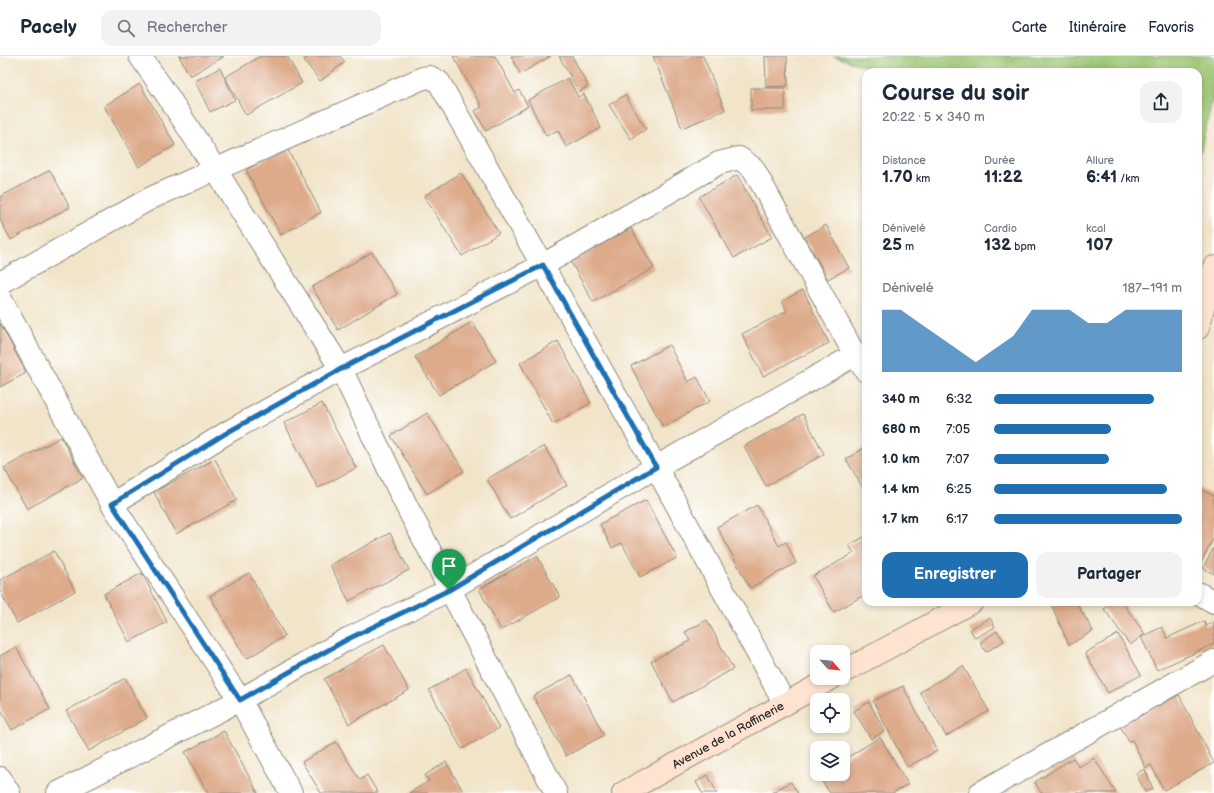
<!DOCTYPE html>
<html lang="fr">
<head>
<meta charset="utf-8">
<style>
	body { margin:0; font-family:"Balsamiq Sans",sans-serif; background:#f2f2f3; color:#1f2937; height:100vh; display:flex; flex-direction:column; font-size:15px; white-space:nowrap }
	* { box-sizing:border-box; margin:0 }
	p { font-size:13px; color:#747a83 }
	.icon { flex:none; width:22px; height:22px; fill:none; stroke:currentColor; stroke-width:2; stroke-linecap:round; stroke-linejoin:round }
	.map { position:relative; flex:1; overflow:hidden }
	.drawer { position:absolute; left:862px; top:12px; width:340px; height:538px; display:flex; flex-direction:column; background:#fff; border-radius:12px; box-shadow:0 2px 6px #0003 }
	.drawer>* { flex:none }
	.needle { width:26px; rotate:117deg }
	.buttons { position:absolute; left:810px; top:589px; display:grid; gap:8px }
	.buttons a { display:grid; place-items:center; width:40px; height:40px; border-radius:8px; background:#fff; box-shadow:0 2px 6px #0003; font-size:20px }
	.pin { position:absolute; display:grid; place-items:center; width:34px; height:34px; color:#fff; margin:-41px -17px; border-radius:50% 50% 50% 0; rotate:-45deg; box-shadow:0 0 4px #0007 }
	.pin .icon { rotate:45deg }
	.round { display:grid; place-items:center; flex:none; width:42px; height:42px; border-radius:12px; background:#f2f2f3 }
	.head { display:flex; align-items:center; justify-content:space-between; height:68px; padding:0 20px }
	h1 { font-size:22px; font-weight:700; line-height:30px }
	.figures { display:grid; grid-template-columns:repeat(3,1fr); gap:6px; height:68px; padding:4px 20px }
	.figures div { display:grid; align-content:center }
	.figures b { font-size:17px; font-weight:700 }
	.figures small { font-size:11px; font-weight:400 }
	.figures p { font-size:11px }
	.chart { height:112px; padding:8px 20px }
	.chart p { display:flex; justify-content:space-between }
	.chart svg { width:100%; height:72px; margin-top:4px; fill:#1f6fb2; opacity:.7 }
	.primary-button { display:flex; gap:8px; margin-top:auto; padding:8px 20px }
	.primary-button a { flex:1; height:46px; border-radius:12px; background:#1f6fb2; color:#fff; font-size:16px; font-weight:700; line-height:46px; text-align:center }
	.primary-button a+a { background:#f2f2f3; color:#1f2937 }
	ul { padding:0 20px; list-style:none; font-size:13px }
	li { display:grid; grid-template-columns:64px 48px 1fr; align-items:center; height:30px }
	li i { height:10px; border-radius:5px; background:#1f6fb2 }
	header { display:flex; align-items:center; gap:24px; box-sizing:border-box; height:56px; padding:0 20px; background:#fff; border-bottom:1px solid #e0e1e3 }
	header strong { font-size:19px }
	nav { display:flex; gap:22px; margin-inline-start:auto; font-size:14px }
	.search { width:280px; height:36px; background:#f2f2f3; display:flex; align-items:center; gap:10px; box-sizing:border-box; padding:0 14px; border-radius:12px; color:#747a83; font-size:15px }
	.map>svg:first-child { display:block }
	.green { fill:#99c36f; stroke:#62774d }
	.building { fill:#ddaa8a }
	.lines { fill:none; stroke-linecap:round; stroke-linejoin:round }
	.street-casing { stroke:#8e887a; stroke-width:24 }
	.secondary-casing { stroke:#8e887a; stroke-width:24 }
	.street { stroke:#fff; stroke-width:22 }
	.secondary { stroke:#fee3d1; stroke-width:22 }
	.route-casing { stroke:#fff; stroke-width:8 }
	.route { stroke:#1f6fb2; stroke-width:5 }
	.labels { text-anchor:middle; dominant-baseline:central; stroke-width:4; stroke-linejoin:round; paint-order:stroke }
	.street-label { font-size:12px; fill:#2b2b2b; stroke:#fff }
</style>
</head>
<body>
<header>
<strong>Pacely</strong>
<div class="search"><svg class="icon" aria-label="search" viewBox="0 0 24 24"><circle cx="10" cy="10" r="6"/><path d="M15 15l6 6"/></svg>Rechercher</div>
<nav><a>Carte</a><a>Itinéraire</a><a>Favoris</a></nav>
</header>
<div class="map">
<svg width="1214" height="737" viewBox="0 0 1214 737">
	<rect width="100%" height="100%" fill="#fff"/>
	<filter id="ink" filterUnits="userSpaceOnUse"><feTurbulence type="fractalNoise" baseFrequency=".025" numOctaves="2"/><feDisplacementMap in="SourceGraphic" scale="8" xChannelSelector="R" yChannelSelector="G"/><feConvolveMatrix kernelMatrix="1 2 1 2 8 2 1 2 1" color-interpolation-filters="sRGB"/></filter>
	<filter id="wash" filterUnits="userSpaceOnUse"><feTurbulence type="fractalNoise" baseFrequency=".012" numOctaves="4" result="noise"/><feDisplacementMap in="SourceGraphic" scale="16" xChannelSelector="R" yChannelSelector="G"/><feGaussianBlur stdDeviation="0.9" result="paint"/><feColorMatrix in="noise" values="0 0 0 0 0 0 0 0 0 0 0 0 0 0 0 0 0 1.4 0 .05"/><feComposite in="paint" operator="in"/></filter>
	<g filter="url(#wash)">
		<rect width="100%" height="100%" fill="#f1e4c9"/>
		<polygon class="green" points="833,0 1214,0 1214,35 1198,107 1198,16 882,16"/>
		<g id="blocks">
			<g class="building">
				<polygon points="179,0 224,0 190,20"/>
				<polygon points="261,0 287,0 302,27 246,59 225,21"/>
				<polygon points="310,0 340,0 345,6 320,25 304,4"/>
				<polygon points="453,0 495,0 515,37 519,34 528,50 486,75 475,55 482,51"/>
				<polygon points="511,0 551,0 520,18"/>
				<polygon points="559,0 572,0 588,30 579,36"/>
				<polygon points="653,0 703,0 725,54 682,72"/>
				<polygon points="765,0 787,0 788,30 766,31"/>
				<polygon points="220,12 235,44 210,56 195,25"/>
				<polygon points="568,22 578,41 584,38 601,72 566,91 558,74 546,80 528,44"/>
				<polygon points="140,28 175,89 139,111 104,50"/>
				<rect x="751" y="32" width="34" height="22"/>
				<polygon points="625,39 646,73 631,83 609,49"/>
				<polygon points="287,92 321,156 281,179 246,114"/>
				<polygon points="50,114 70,151 11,184 0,164 0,141"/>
				<polygon points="461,117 499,177 462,200 424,140"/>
				<polygon points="737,119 772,181 734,202 699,141"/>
				<polygon points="826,169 849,212 828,223 805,181"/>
				<polygon points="631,172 654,212 593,246 571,206"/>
				<polygon points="372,196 397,238 338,274 312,231"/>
				<polygon points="803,234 829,287 763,320 742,278 787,255 782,245"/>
				<polygon points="472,266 496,305 439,339 415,301"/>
				<polygon points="0,267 26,317 0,331"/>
				<polygon points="558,285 591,347 553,368 520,307"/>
				<polygon points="669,289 688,326 697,321 710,345 663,371 631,310"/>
				<polygon points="322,347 356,412 318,432 284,367"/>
				<polygon points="427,357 464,415 427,438 391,380"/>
				<polygon points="803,358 824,398 766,430 744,390"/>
				<polygon points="61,381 83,422 27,453 4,412"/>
				<polygon points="544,390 567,429 510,463 487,423"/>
				<polygon points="866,391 866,437 846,403"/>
				<polygon points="215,403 237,444 176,478 154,436"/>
				<polygon points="1198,432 1214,440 1214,481 1198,513"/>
				<polygon points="646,444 677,502 640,521 622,487 612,492 600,468"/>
				<polygon points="757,449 779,490 786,486 796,507 750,532 717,471"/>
				<polygon points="390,477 409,514 349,545 330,509"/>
				<polygon points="866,480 866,538 834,556 813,520 854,497 849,489"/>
				<polygon points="1214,491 1214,518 1203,512"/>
				<polygon points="54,495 75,535 17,567 0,535 0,524"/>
				<polygon points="537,500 560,541 501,574 479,533"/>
				<polygon points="142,517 167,566 129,586 104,538"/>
				<polygon points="249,517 285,580 246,603 210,540"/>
				<polygon points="1050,546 1076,546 1093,575 1069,589"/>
				<polygon points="1112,546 1122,546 1145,578 1130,589 1104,553"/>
				<polygon points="990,562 995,571 975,582 970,573"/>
				<polygon points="707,564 733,613 673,646 651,605 690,585 685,576"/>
				<polygon points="1204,565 1206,570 1214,566 1214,588 1157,614 1141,581 1162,571 1167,582"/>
				<polygon points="997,575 1004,585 986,596 980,587"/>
				<polygon points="1118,578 1141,619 1108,637 1085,597"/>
				<polygon points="384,589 409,634 349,668 324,623"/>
				<polygon points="16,591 50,653 12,674 0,652 0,600"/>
				<polygon points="963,610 989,655 946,680 920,636"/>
				<polygon points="466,612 499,672 462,693 429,634"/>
				<polygon points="572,619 604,679 566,700 533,640"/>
				<polygon points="125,622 147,662 89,695 66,655"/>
				<polygon points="903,630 937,695 907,711 873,645"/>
				<polygon points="1179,639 1214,707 1164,734 1151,709 1146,712 1132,684 1129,686 1120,670"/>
				<polygon points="869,646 885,675 871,683 854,655"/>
				<polygon points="224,675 258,737 208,737 185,696"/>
				<polygon points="880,681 908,728 893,737 830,737 818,719 843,718 843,704"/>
				<polygon points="336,686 360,724 367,719 378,737 321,737 302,706"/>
				<polygon points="1073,702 1079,711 1094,702 1116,737 1041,737 1035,726"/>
				<polygon points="446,706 464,737 409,737 429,725 425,719"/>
				<polygon points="1145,713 1153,733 1145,736 1136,717"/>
				<polygon points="708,719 717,737 702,737 696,726"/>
				<polygon points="791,726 798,737 771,737"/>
			</g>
		</g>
	</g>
	<g filter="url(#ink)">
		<use href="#blocks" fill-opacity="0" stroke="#8e887a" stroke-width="1"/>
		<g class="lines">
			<g class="street-casing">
				<g id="street">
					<polyline points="140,0 169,42 215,113 341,313 406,449 556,737"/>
					<polyline points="0,227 151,142 423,22 430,21 439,26 656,411 785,648"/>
					<polyline points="0,242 112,448 240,644 291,737"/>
					<polyline points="112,448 228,376 341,313 543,209 719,107 739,102 753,112 855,299"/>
					<polyline points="1198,537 1214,546"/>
					<polyline points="0,722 9,737"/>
					<polyline points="58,737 240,644 346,584 449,534 656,411 855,299 866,315"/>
					<polyline points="980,737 1214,605"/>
				</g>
			</g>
			<g class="secondary-casing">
				<g id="secondary">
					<polyline points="1198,272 1214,211"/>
					<polyline points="843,616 972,546"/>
					<path id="s1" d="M623 737 832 622"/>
				</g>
			</g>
			<use href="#street" class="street"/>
			<use href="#secondary" class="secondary"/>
		</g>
	</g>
	<g class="lines" filter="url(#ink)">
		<g class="route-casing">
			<polygon id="route" points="543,209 656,411 449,534 346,584 240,644 112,448 228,376 341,313"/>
		</g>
		<use href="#route" class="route"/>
	</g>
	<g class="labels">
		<g class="street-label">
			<text stroke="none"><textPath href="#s1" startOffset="120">Avenue de la Raffinerie</textPath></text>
		</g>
	</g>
</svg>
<div class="buttons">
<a><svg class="needle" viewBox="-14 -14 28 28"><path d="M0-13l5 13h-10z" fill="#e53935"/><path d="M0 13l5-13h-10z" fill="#747a83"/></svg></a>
<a><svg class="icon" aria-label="locate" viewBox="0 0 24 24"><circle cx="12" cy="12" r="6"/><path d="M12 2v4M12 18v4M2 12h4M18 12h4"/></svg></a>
<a><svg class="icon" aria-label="layers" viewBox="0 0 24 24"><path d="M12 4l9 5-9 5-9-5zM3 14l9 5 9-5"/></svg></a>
</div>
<div class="pin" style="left:449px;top:534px;background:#1e9e55"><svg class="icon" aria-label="arrive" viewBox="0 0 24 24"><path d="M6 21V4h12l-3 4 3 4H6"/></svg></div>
<section class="drawer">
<div class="head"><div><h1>Course du soir</h1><p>20:22 · 5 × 340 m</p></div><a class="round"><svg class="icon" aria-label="share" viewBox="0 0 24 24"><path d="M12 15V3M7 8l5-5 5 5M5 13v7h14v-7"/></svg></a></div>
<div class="figures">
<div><p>Distance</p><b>1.70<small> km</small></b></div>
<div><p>Durée</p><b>11:22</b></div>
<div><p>Allure</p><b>6:41<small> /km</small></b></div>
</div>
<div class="figures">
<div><p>Dénivelé</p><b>25<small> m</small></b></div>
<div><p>Cardio</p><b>132<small> bpm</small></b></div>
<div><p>kcal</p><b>107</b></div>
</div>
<div class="chart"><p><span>Dénivelé</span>187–191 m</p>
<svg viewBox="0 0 160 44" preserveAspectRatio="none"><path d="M0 44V6L10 6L20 14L30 22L40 30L50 38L60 30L70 22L80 6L90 6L100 6L110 14L120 14L130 6L140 6L150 6L160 6V44z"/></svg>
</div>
<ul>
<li><b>340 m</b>6:32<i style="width:85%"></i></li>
<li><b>680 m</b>7:05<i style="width:62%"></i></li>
<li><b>1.0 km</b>7:07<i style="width:61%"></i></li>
<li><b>1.4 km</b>6:25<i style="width:92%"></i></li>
<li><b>1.7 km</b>6:17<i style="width:100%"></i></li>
</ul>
<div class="primary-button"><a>Enregistrer</a><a>Partager</a></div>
</section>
</div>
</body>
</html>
